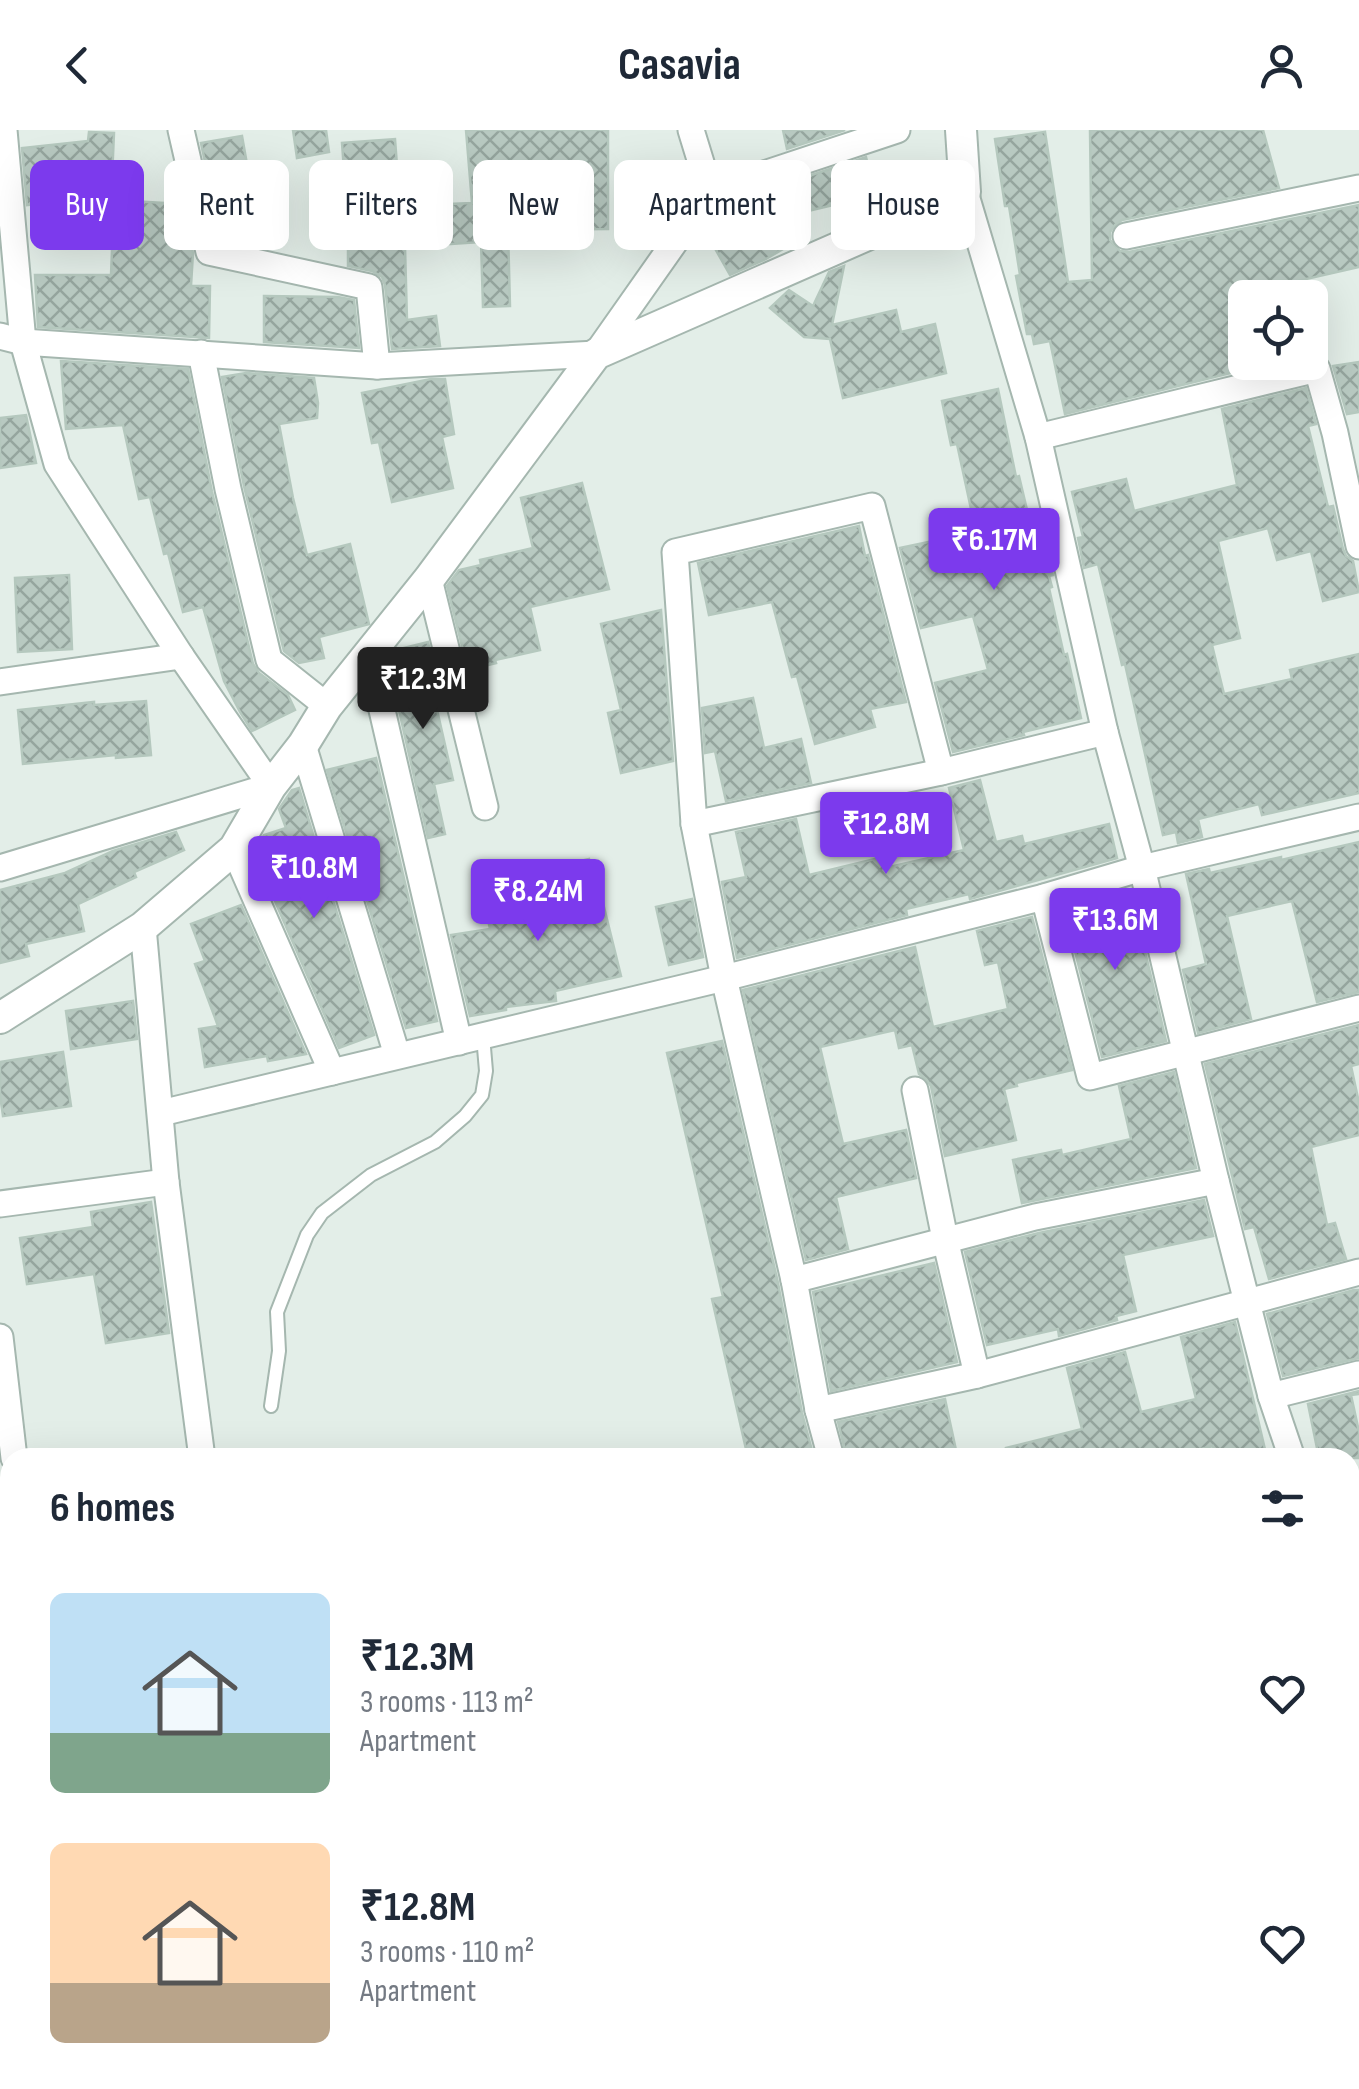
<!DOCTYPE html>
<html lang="en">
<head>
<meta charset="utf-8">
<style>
	:root { --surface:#fff; --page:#f6f6f7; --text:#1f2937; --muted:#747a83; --accent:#7c3aed }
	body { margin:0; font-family:"Sofia Sans Condensed",sans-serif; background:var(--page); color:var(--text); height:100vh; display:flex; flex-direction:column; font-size:38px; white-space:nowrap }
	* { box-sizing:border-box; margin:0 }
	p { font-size:32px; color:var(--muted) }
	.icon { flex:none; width:55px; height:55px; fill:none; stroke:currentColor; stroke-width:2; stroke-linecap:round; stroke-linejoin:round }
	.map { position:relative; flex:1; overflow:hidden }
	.drawer { position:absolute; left:0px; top:1318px; width:1360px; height:642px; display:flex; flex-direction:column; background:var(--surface); border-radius:30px 30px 0 0; box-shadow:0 10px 40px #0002 }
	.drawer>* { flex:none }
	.guide { position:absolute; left:30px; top:30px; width:1300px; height:90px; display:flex; gap:20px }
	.tools { position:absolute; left:1228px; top:150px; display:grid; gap:20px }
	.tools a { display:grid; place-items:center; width:100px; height:100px; border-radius:15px; background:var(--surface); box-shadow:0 10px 40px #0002; font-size:50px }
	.price { position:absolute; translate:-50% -85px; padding:0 22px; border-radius:10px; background:var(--accent); color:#fff; font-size:32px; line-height:65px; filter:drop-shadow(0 2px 5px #0008) }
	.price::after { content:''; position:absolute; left:50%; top:60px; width:30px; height:22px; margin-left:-15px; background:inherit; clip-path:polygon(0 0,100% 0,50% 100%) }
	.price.selected { background:#222; color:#fff }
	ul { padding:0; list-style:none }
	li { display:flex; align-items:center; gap:30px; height:250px; padding:0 50px }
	li span { display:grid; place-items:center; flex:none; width:280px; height:200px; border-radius:15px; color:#555 }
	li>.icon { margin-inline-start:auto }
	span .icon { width:120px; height:120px; fill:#fffc; stroke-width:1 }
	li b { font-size:42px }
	h2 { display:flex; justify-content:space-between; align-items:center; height:120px; padding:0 50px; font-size:42px }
	.pill { padding:0 35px; border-radius:15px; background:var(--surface); box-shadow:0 10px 40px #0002; font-size:35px; line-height:90px }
	.pill.selected { background:var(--accent); color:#fff }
	header { display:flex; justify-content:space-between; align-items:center; height:130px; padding:0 50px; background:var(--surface); font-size:45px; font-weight:700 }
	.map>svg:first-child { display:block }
	.building { fill:url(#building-cross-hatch); stroke:#b5c8be; stroke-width:2.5 }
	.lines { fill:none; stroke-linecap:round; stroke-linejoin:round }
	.service-casing { stroke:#a5b7af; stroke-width:16 }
	.minor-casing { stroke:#a5b7af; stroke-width:29 }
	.tertiary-casing { stroke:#a5b7af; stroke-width:34 }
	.service { stroke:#fff; stroke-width:12 }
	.minor { stroke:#fff; stroke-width:25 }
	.tertiary { stroke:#fff; stroke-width:30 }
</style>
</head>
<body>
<header><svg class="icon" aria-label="back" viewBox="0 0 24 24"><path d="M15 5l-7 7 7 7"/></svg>Casavia<svg class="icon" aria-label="person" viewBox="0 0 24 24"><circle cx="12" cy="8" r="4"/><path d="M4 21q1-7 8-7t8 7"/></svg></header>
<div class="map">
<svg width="1359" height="1959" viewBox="0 0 1359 1959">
	<defs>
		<pattern id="building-cross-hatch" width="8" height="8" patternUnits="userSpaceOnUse" patternTransform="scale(2.5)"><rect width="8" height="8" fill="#b8c9c1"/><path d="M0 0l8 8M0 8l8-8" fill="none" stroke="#95a59e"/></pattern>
	</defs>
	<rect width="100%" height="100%" fill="#e3eee8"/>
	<g class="building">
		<polygon points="293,0 326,0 329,22 297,28"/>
		<polygon points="466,0 608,0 608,99 508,100 510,176 483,177 481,112 405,117 407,190 436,186 440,216 392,219 385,155 382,147 372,141 348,136 348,96 342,13 395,9 400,76 472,73"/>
		<polygon points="783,0 845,0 787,19"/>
		<polygon points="1090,0 1263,0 1279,58 1122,90 1115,95 1110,102 1110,110 1120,121 1129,122 1359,75 1359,137 1245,163 1245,232 1275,232 1065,284 1050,211 1034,214 1032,204 1027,204 1016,146 1020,145 1009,76 1005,76 995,9 1045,2 1068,152 1092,150"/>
		<polygon points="89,2 114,3 111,71 72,70 27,75 22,18 88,11"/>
		<polygon points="242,6 248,40 208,46 201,13"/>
		<polygon points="866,27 875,65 787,86 800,109 766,129 730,145 704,99 716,81 733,71"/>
		<polygon points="114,70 181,74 193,123 191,156 210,156 209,208 38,197 35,145 111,145"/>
		<polygon points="844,136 832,195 896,180 901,202 935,194 946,243 843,268 830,209 804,207 770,178 789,160 813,176 829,142"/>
		<polygon points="264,166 338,167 354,170 359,218 264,212"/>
		<polygon points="61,231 188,239 212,362 253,534 259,543 288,565 295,580 252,601 240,582 224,551 203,477 183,482 168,423 164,424 150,367 139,369 123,295 66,299"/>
		<polygon points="1359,232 1359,282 1347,284 1333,236"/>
		<polygon points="246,243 314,248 318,273 317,288 279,294 293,368 307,425 350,414 369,494 319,507 324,528 299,533 284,521 244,356 222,247"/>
		<polygon points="431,249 445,249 454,304 442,307 453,358 392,372 379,312 372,313 362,263"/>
		<polygon points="1306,258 1316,294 1308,296 1328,377 1333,376 1343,419 1346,426 1353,431 1359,462 1323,471 1311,421 1277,430 1268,398 1218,411 1240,508 1212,515 1224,564 1292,549 1290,540 1359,524 1359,663 1262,685 1259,674 1198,689 1202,707 1178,713 1176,702 1163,705 1125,534 1122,535 1098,434 1084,438 1078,408 1083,407 1072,362 1126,349 1134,381 1237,355 1222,279"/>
		<polygon points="998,259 1016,347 1019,346 1036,418 1046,416 1053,445 1049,446 1052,457 1049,458 1064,525 1067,524 1081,588 1023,602 1024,605 953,622 935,553 988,540 973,486 921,498 900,418 976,402 957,314 951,315 942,271"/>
		<polygon points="26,285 36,333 0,338 0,288"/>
		<polygon points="582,353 609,459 530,477 540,520 495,530 496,533 468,540 447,456 459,440 481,435 480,430 533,418 521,368"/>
		<polygon points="859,396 865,426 868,425 906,572 870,579 875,597 815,614 797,546 792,547 772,472 709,485 698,433"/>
		<polygon points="69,445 72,519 18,522 15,448"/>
		<polygon points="661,480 673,631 621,643 608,583 621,580 601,494"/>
		<polygon points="428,512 436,547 430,549 453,650 434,654 445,704 428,708 396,567 406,565 396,520"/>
		<polygon points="753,568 764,618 801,609 811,653 726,671 715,621 705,623 702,578"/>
		<polygon points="146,571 151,625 116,628 116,625 23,634 18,580 94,572 94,575"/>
		<polygon points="376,628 437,891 406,898 327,640"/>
		<polygon points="980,650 996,712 1022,706 1024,714 1109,694 1117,728 970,769 969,764 906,779 907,785 737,828 722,752 746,747 736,702 796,689 809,745 883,727 885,738 964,720 949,658"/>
		<polygon points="299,658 374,905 339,918 268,755 256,718 264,705 286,698 279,679 292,660"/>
		<polygon points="176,702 184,720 134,742 136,747 78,774 84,801 26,814 29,826 0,833 0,760 65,743 113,721"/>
		<polygon points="1359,712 1359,862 1317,872 1292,771 1227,786 1251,889 1198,903 1183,840 1206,834 1186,744 1209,739 1210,743 1281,727 1281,730"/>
		<polygon points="589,729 598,770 602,769 621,846 555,861 556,871 506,877 506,880 470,886 451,805 490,799 484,772 546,760 541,740"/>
		<polygon points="1125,760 1128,771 1133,770 1166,911 1102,927 1064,778"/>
		<polygon points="692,769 703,827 669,835 656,777"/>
		<polygon points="241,775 306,924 268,931 267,926 205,937 199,899 218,896 195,834 205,831 191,794"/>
		<polygon points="1032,787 1072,940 1016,953 1017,956 1004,959 1016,1010 945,1026 931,956 926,949 919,944 912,915 899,918 895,900 820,917 843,1014 906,1000 916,1048 836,1067 848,1119 806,1130 743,860 915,817 933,897 1008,879 998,832 985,835 977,801"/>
		<polygon points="133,871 137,909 71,919 66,881"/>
		<polygon points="1359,895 1359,934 1351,936 1359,973 1359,1005 1311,1017 1327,1095 1335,1093 1346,1129 1269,1149 1254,1097 1245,1099 1205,934"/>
		<polygon points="722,911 778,1153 802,1283 814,1328 748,1328 712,1169 723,1167 667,923"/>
		<polygon points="63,922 71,976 3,986 0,965 0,932"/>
		<polygon points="1174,942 1196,1038 1022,1073 1013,1030 1061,1020 1062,1025 1131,1009 1119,956"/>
		<polygon points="1204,1070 1213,1106 1123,1125 1136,1181 1116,1186 1117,1190 1059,1206 1058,1199 987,1215 965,1122 1039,1103"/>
		<polygon points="151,1072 169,1203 106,1213 94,1144 27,1154 20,1108 93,1097 91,1082"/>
		<polygon points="934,1133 957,1232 831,1261 813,1162"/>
		<polygon points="1354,1160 1359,1160 1359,1228 1283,1246 1267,1184"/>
		<polygon points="1235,1192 1267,1328 1216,1328 1213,1316 1165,1328 1008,1328 1006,1318 1082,1299 1067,1238 1125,1222 1141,1282 1196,1269 1181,1207"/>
		<polygon points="1359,1261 1359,1264 1351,1265 1359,1302 1359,1328 1319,1328 1308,1274"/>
		<polygon points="945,1269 956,1320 923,1328 847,1328 838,1292"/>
	</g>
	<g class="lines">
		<g class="service-casing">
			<polyline id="service" points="271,1276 279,1221 277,1182 307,1105 322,1083 371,1045 435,1012 465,986 482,965 486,941 483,906"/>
		</g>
		<g class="minor-casing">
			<g id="minor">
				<polyline points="181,0 209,122 369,157 377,236"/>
				<polyline points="691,0 710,62 897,0"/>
				<polyline points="965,62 1038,307 1105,602 1142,738 1216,1051 1271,1266 1292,1328"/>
				<polyline points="1126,106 1359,58"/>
				<polyline points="0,206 23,212 4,0"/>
				<polyline points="201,223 228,359 269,530 327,576"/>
				<polyline points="1038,307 1317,239 1335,303 1359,416"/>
				<polyline points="429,449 485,677"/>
				<polyline points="369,524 459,912"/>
				<polyline points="0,552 181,526"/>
				<polyline points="303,615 397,925"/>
				<polyline points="694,694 941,642 1105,602"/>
				<polyline points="234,719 332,942"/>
				<polyline points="0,738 271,656 181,526 57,334 23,212 377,236 596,224 710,62"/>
				<polyline points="1044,767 1090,947 1359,878"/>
				<polyline points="143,797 166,1052 202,1328"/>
				<polyline points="915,960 945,1109 977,1245"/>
				<polyline points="161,983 724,848 1044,767 1142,738 1359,687"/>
				<polyline points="0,1074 166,1052"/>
				<polyline points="794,1150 1035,1087 1216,1051"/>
				<polyline points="0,1207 14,1328"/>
				<polyline points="1271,1266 1359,1244"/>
				<polyline points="818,1280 977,1245 1359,1142"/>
				<polyline points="831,1328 818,1280 794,1150 724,848 694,694 675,422 872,376 941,642"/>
				<polyline points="1350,1543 1359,1581"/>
				<polyline points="0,1936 10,1941"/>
				<polyline points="28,1950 45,1959"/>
				<polyline points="265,1950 265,1959"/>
				<polyline points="783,1950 785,1959"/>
				<polyline points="915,1950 920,1959"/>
				<polyline points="1091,1950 1093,1959"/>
				<polyline points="198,1959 222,1950"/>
			</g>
		</g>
		<g class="tertiary-casing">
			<g id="tertiary">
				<polyline points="0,888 143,797 234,719 271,656 303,615 327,576 429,449 596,224 965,62 961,0"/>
				<polyline points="1350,1701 1359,1702"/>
				<polyline points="0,1770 10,1769"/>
			</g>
		</g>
		<use href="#service" class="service"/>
		<use href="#minor" class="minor"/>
		<use href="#tertiary" class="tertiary"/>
	</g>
</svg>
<div class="tools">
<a><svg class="icon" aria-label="locate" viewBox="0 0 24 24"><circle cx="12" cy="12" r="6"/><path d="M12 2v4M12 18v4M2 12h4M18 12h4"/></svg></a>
</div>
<b class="price" style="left:994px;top:463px">₹6.17M</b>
<b class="price selected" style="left:423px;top:602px">₹12.3M</b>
<b class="price" style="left:886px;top:747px">₹12.8M</b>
<b class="price" style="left:314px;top:791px">₹10.8M</b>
<b class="price" style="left:538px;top:814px">₹8.24M</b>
<b class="price" style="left:1115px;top:843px">₹13.6M</b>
<div class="guide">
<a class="pill selected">Buy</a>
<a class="pill">Rent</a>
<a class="pill">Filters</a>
<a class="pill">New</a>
<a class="pill">Apartment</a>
<a class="pill">House</a>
</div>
<section class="drawer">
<h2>6 homes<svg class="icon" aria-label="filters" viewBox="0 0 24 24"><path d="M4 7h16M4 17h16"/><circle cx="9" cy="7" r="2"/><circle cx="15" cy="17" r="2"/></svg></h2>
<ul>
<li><span style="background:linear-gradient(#bfe0f5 70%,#7fa58c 0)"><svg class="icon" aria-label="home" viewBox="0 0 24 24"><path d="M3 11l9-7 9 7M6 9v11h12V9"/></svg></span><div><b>₹12.3M</b><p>3 rooms · 113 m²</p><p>Apartment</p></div><svg class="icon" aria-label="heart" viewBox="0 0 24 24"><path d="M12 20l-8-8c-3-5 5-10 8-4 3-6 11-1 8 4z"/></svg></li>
<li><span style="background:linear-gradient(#ffd9b3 70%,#b9a48a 0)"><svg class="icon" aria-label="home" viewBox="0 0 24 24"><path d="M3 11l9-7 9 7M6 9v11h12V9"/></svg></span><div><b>₹12.8M</b><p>3 rooms · 110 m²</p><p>Apartment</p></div><svg class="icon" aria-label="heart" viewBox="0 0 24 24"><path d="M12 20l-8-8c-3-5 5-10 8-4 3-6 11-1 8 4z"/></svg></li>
</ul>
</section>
</div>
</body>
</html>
